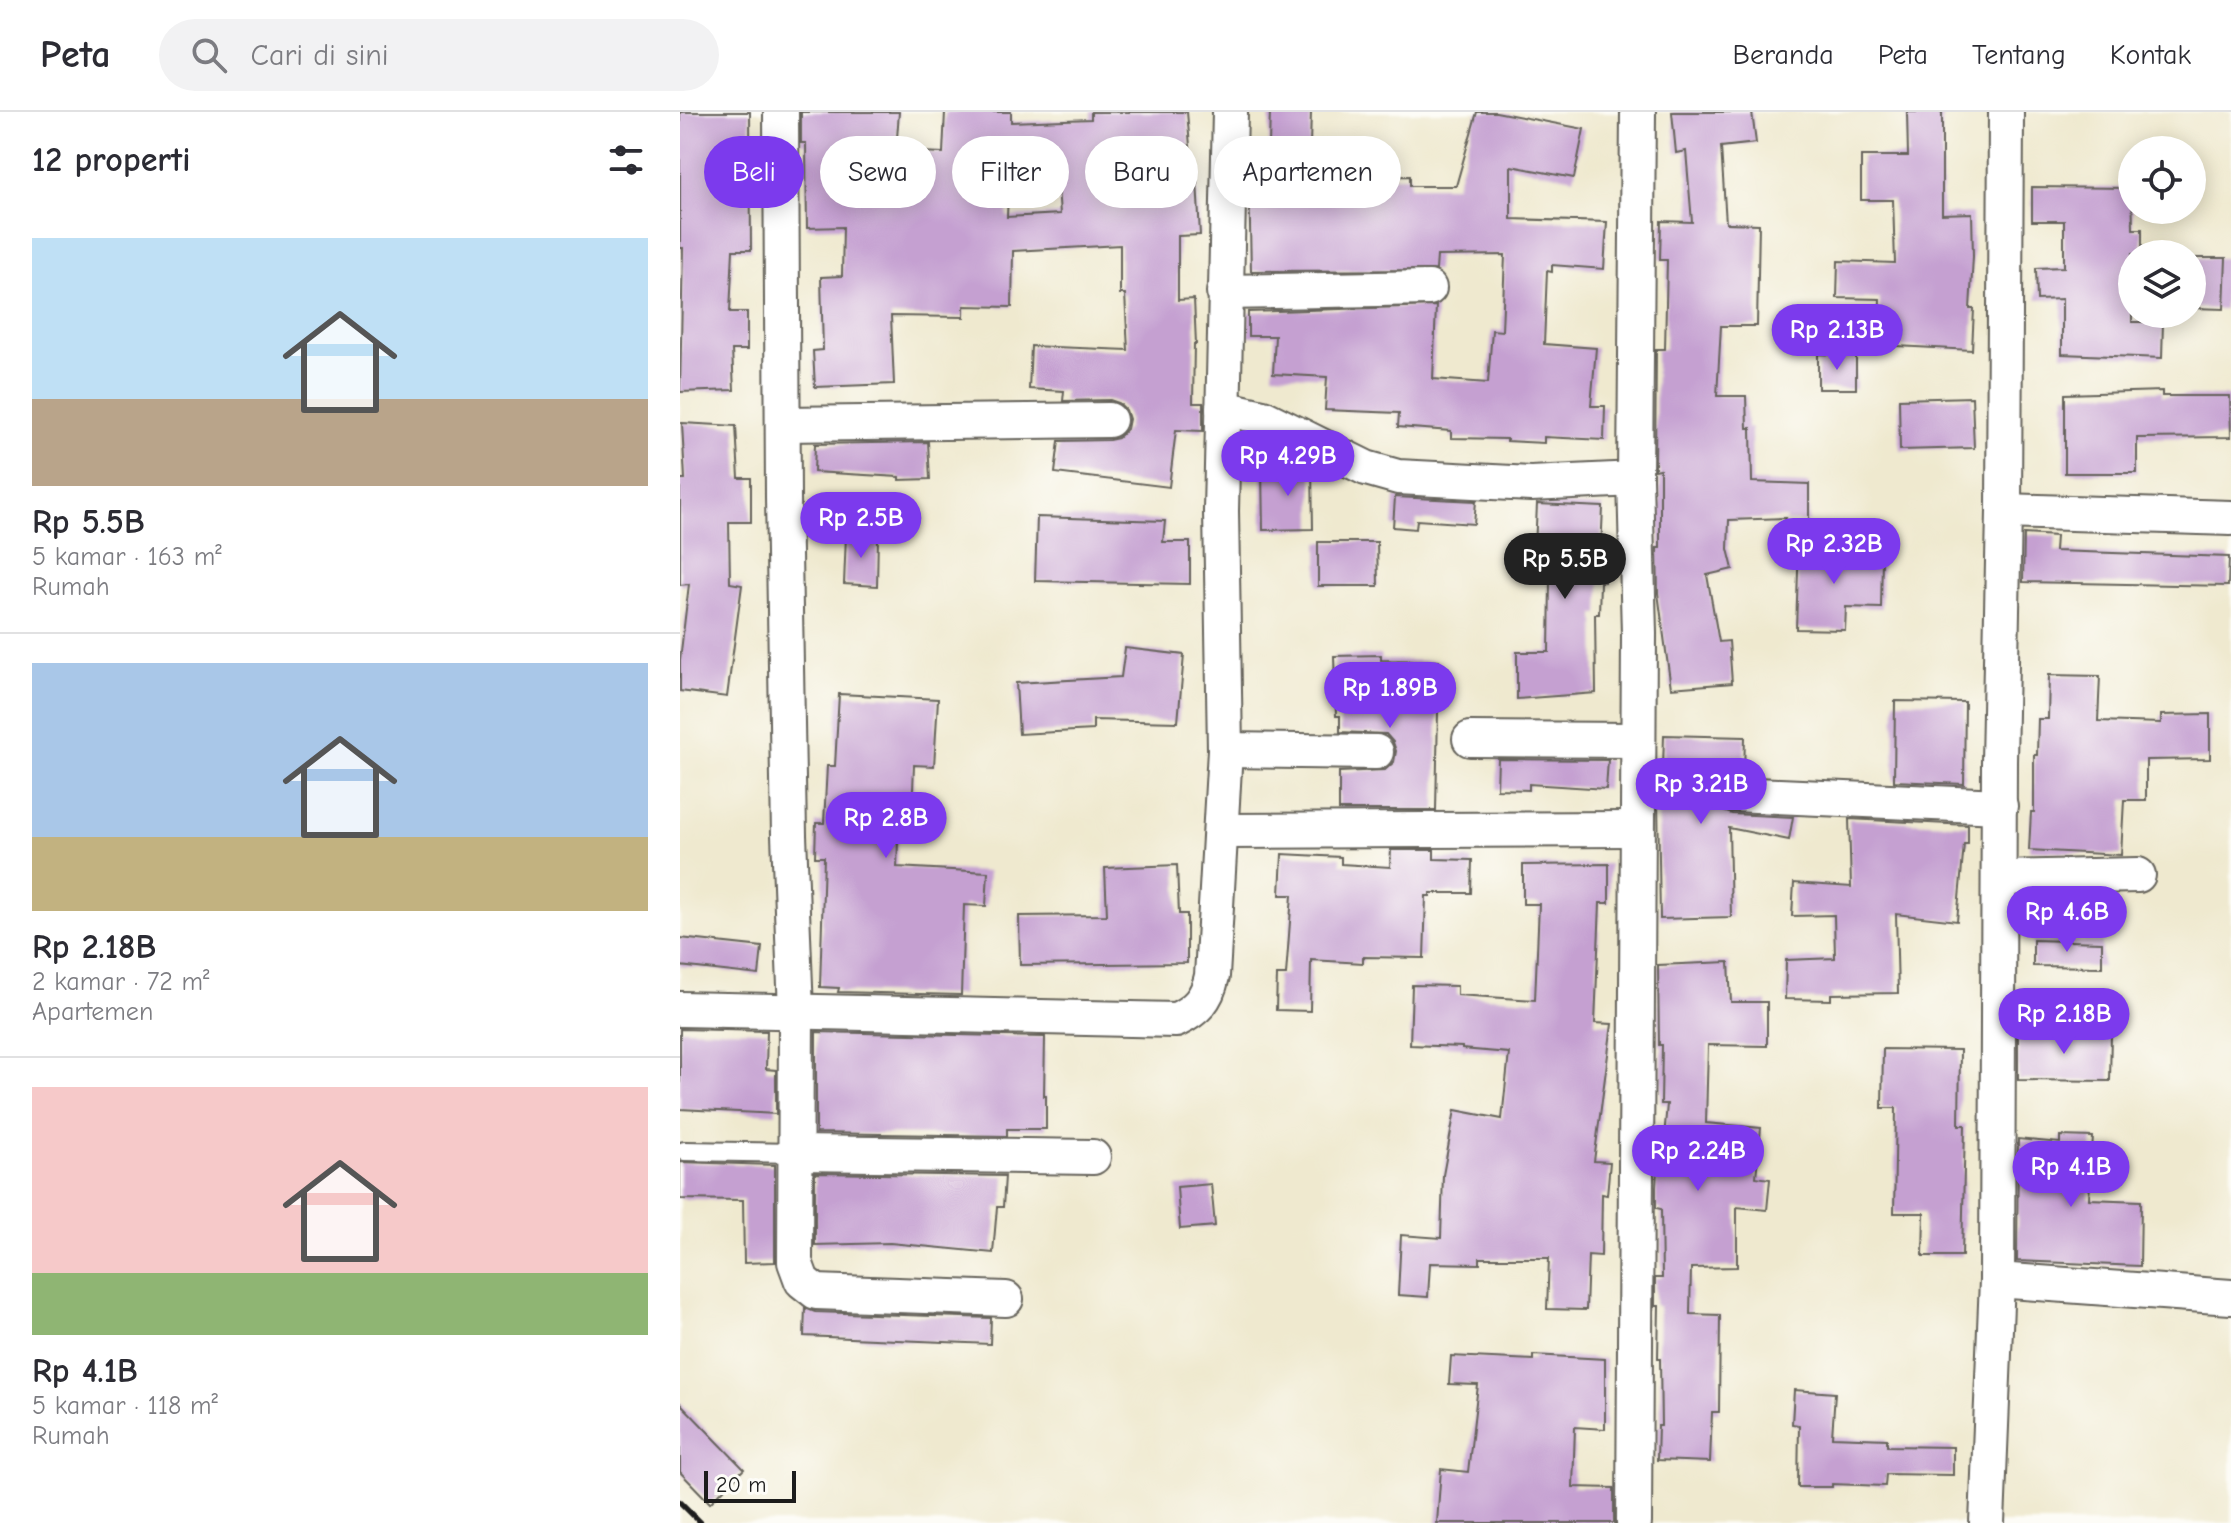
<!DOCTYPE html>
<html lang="id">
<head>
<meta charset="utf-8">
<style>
	:root { --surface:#fff; --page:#f2f2f3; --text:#2b2b33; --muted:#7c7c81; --line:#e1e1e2; --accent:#7c3aed }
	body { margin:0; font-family:"Comic Neue",sans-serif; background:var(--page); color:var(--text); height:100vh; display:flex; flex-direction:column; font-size:30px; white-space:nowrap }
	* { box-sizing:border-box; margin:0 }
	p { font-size:26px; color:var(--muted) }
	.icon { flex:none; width:44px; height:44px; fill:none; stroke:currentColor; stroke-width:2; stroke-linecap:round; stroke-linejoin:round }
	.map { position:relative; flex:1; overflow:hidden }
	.panel { display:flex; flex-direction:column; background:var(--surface); width:680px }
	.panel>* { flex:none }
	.guide { position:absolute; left:24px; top:24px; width:760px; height:72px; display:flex; gap:16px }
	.buttons { position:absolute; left:1438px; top:24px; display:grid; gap:16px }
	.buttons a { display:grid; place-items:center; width:88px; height:88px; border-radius:50%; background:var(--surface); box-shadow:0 4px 20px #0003; font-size:40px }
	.scale { position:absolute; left:24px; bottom:20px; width:92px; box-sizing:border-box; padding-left:8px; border:4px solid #1c1c1c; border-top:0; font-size:22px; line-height:28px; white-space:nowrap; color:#1c1c1c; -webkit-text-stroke:6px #fdfcf7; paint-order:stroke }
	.price { position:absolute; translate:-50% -68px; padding:0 18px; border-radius:28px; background:var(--accent); color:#fff; font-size:26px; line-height:52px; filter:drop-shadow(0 2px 4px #0008) }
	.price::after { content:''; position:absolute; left:50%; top:48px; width:24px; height:18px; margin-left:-12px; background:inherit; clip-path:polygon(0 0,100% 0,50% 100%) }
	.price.active { background:#222; color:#fff }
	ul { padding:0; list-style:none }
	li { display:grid; align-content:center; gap:16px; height:424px; padding:0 32px }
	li+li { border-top:2px solid var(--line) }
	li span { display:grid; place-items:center; height:248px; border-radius:0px; color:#555 }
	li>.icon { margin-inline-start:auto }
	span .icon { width:144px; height:144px; fill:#fffc; stroke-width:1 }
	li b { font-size:34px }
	h2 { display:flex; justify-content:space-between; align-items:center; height:96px; padding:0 32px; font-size:34px }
	.tag { padding:0 28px; border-radius:36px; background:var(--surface); box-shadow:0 4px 20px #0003; font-size:28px; line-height:72px }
	.tag.active { background:var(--accent); color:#fff }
	header { display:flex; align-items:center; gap:48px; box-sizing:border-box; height:112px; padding:0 40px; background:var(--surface); border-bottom:2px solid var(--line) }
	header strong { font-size:38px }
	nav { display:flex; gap:44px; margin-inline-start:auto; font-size:28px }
	.search { width:560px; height:72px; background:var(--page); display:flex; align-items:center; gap:20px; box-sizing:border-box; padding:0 28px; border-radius:44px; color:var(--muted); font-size:30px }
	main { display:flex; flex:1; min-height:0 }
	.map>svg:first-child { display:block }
	.building { fill:#c5a0d1; fill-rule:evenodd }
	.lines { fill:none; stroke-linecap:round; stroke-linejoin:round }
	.service-casing { stroke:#66645b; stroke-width:22 }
	.minor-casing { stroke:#66645b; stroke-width:38 }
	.service { stroke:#fff; stroke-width:18 }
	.minor { stroke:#fff; stroke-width:34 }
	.rail { stroke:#1c1c1c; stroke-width:6 }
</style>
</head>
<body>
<header>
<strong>Peta</strong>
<div class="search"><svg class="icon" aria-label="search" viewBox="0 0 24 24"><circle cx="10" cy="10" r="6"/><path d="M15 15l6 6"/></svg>Cari di sini</div>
<nav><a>Beranda</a><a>Peta</a><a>Tentang</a><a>Kontak</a></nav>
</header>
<main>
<section class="panel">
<h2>12 properti<svg class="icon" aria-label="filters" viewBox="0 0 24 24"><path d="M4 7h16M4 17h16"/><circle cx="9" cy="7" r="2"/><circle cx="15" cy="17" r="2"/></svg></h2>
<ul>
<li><span style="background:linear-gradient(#bfe0f5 65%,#b9a48a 0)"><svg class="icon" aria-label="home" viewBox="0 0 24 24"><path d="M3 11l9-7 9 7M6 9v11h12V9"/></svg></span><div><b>Rp 5.5B</b><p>5 kamar · 163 m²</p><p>Rumah</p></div></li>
<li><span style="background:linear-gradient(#a9c7e8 70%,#c2b280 0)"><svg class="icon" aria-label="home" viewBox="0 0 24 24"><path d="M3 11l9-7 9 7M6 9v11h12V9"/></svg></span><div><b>Rp 2.18B</b><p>2 kamar · 72 m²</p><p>Apartemen</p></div></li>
<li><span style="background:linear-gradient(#f6c9c9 75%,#8fb573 0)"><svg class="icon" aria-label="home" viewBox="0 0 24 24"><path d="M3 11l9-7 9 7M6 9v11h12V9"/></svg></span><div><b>Rp 4.1B</b><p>5 kamar · 118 m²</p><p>Rumah</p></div></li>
</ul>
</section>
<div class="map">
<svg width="1551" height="1411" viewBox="0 0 1551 1411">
	<rect width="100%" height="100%" fill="#fdfcf7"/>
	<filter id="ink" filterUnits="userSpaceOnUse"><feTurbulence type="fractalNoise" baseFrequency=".0125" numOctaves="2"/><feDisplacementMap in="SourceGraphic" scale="16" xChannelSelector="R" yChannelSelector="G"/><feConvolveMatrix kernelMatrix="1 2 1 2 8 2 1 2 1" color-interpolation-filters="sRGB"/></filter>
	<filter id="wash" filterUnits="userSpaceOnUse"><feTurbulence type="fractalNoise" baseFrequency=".006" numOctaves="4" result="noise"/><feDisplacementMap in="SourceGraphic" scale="32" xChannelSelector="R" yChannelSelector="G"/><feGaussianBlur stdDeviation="1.8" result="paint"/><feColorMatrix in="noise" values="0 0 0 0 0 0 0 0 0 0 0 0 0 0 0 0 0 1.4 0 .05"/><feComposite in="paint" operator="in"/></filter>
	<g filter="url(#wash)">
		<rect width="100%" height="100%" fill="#efe9cf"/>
		<g id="blocks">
			<g class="building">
				<polygon points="0,0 70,0 71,138 53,138 50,200 67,200 67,238 52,238 54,278 0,280 3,136 0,136"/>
				<path d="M121,0h98l-3,39 47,2 2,-41h66v10l80,-3v-7h96l6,68h4l3,55 -22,1v64l16,-1 2,45h-2l-1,59h10v28l-27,-1 -7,57 -114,-14 4,-32 50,-1 9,-2 9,-9 2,-10 -3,-9 -7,-7 -9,-3 -47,1 1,-10 -35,-2 2,-43 97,4 -3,-56h-5v-49l-107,6 -1,56 -48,-1v11l-73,-1 3,68 -79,3 -2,-36 10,-1 -2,-73 21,-1 1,-49 -36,1 -1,-85h-5zM375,32l5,70 -53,3 3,-71z"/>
				<polygon points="590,0 631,0 629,66 730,64 730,74 776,74 797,0 816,0 904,17 894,66 831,54 831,107 927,110 924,157 872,153 872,160 867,159 864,232 916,236 911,294 925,294 924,328 864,325 864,331 827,329 827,327 771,326 771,319 718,315 719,301 645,298 647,265 593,262 595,224 568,224 568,200 756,194 753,267 808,271 812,218 822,219 825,143 757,144 756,158 571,159 569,66 588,66"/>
				<polygon points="992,0 1072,0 1076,31 1041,35 1046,111 1079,112 1077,214 1041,214 1037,284 1066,284 1067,316 1071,316 1072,370 1129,372 1129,410 1105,410 1106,406 1049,408 1048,437 1053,457 1027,463 1039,530 1049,529 1052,571 991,576 978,481 977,436 980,436 980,357 975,358 976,237 985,237 987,148 980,148 981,109 1012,110 1006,39 996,41"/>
				<polygon points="1227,0 1262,0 1262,102 1292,101 1293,144 1290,197 1294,197 1292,238 1198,233 1200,187 1157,186 1158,149 1215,151 1213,88 1181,88 1181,44 1228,44"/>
				<polygon points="1352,75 1452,76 1453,117 1462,117 1462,142 1452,142 1452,210 1483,210 1482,246 1382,242 1382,187 1357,188 1356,156 1384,155 1384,109 1352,109"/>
				<polygon points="1514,146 1546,146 1544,197 1513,196"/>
				<polygon points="1138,242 1176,243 1176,277 1138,277"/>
				<polygon points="1482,279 1482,284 1550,284 1551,325 1457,326 1457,361 1385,361 1385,282"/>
				<polygon points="1292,285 1294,336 1220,338 1219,287"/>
				<polygon points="2,311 56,314 59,366 71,366 71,410 49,410 50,471 62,473 47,585 0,579 0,548 9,472 0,473 0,367 5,367"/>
				<polygon points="248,330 250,367 219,368 219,365 134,360 135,332"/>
				<polygon points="632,355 633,417 583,418 582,356"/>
				<polygon points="715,385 796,389 794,412 737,408 736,417 713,415"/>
				<polygon points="857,392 923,395 921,439 925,439 924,470 920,470 919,502 915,502 916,581 837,587 837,540 869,540 870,468 840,467 842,436 855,436"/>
				<polygon points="357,405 485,409 483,430 510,430 510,472 355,469"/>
				<polygon points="1344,422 1376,424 1375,439 1549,445 1548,474 1343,470"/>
				<polygon points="166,423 198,424 197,474 164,472"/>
				<polygon points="638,430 697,430 698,474 638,474"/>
				<polygon points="1119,431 1168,432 1167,446 1202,447 1201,496 1166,495 1165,518 1116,517"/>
				<polygon points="445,536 504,543 498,610 413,608 413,618 339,622 336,571 441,565"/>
				<polygon points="701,543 701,548 759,549 756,698 659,698 659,660 705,658 714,650 716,639 713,630 706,622 660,620 660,604 656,604 654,544"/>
				<polygon points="1369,563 1420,564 1418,609 1481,611 1481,603 1530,602 1530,647 1466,648 1466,688 1444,688 1441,743 1349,738 1351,700 1354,700 1354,643 1357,643 1358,607 1368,607"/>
				<polygon points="159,582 258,587 254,654 234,653 232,703 219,702 217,755 308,760 306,794 284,793 281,883 158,880 159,876 140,875 144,745 135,745 136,711 144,711 147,654 155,654"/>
				<polygon points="1215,589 1285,590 1284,672 1214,669"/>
				<polygon points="984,623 1065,625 1064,662 1045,664 1037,671 1033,682 1036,692 1043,699 1052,702 1113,705 1109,728 1049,716 1051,805 980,807 978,687 982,687"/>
				<polygon points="818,647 928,648 926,677 849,672 849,678 817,677"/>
				<polygon points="1169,707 1288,713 1288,732 1284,732 1277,809 1216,802 1218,881 1151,882 1151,888 1105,887 1106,848 1155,846 1154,803 1112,804 1114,771 1171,775"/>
				<polygon points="711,738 754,738 754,747 792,748 791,781 750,781 750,784 746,784 744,846 683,845 683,851 631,848 630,899 596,898 597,863 606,863 612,783 600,783 602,742 661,745 661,752 710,755"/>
				<polygon points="929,752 929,791 920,791 915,911 932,912 914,1049 930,1050 927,1083 922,1082 921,1144 908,1143 906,1198 867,1197 869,1146 800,1146 800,1152 750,1151 748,1185 718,1183 721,1123 761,1126 763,1063 775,998 822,1007 829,941 782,937 782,935 730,933 732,873 777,874 777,883 855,888 859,792 843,792 843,753"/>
				<polygon points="497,753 499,802 507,802 507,851 340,853 339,804 427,803 425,756"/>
				<polygon points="0,826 82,835 79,863 0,854"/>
				<polygon points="1353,828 1422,830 1422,855 1353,854"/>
				<polygon points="1049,850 1051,890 1087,890 1087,934 1028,933 1026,1011 1081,1016 1076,1065 1090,1067 1087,1098 1057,1095 1057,1155 1011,1156 1010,1202 1040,1203 1039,1300 1032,1300 1030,1350 977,1348 978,1314 981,1314 980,1246 978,1246 979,1194 975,1194 975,1166 982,1166 981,1097 976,1096 976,1075 977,1058 981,1058 987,992 981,992 982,933 979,933 978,853"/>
				<polygon points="0,917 87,919 86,957 96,958 96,1002 0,997"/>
				<polygon points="136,920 365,925 364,984 366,984 366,1017 327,1017 327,1024 136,1021"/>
				<polygon points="1338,920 1431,921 1430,969 1338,968"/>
				<polygon points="1203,937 1280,938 1279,1013 1285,1013 1282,1144 1243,1144 1244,1101 1214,1101 1216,996 1202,996"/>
				<polygon points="1380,1024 1413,1025 1409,1087 1461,1089 1460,1154 1337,1149 1338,1027 1380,1031"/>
				<polygon points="0,1050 95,1053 95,1150 64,1151 63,1088 0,1087"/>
				<polygon points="135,1061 325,1064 323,1095 317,1095 313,1141 210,1131 135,1133"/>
				<polygon points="531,1072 535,1114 500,1117 497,1075"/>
				<polygon points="125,1196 135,1200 311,1206 310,1232 124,1224"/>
				<polygon points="853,1243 925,1247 925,1317 895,1315 893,1375 934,1376 934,1411 757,1411 761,1357 788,1360 798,1273 769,1272 771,1244 853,1248"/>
				<polygon points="1114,1278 1155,1281 1152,1325 1207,1327 1207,1334 1273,1335 1273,1363 1206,1362 1205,1374 1152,1372 1152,1375 1118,1375 1119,1313 1112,1312"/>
				<polygon points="0,1291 64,1357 30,1391 0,1360"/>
			</g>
		</g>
	</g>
	<g filter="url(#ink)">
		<use href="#blocks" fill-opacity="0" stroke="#66645b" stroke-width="2"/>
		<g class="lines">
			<g class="service-casing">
				<polyline id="service" points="4,1039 117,1041"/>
			</g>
			<g class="minor-casing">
				<g id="minor">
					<polyline points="101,0 103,385 109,723 116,899 115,1150 122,1169 136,1180 326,1187"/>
					<polyline points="544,180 749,176"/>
					<polyline points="543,296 583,305 686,356 718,365 851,372 955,367"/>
					<polyline points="103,312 429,308"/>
					<polyline points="1324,399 1551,406"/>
					<polyline points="790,627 958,628"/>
					<polyline points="545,638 696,640"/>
					<polyline points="1053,682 1320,694"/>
					<polyline points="541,719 957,717"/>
					<polyline points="1321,766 1458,763"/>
					<path d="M0,897l496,11c21,-10 31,-21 36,-44l13,-226 -4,-239 9,-399"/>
					<polyline points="117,1041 413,1045"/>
					<polyline points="1317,1168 1551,1185"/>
					<polyline points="954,1411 959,522 955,367 958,0"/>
					<polyline points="1307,1411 1317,1168 1319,650 1324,399 1326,0"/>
				</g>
			</g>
			<use href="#service" class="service"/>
			<use href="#minor" class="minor"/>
			<polyline class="rail" points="0,1390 21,1411"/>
		</g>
	</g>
</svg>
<div class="buttons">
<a><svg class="icon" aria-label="locate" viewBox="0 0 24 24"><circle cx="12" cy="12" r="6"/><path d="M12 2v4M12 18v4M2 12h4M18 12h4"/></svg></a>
<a><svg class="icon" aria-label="layers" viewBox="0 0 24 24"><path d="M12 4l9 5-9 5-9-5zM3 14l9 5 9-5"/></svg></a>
</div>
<div class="scale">20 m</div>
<b class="price" style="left:1157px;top:260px">Rp 2.13B</b>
<b class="price" style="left:608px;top:386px">Rp 4.29B</b>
<b class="price" style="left:181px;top:448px">Rp 2.5B</b>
<b class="price" style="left:1154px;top:474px">Rp 2.32B</b>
<b class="price active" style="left:885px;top:489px">Rp 5.5B</b>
<b class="price" style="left:710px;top:618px">Rp 1.89B</b>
<b class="price" style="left:1021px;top:714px">Rp 3.21B</b>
<b class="price" style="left:206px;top:748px">Rp 2.8B</b>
<b class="price" style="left:1387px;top:842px">Rp 4.6B</b>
<b class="price" style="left:1384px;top:944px">Rp 2.18B</b>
<b class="price" style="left:1018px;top:1081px">Rp 2.24B</b>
<b class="price" style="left:1391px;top:1097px">Rp 4.1B</b>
<div class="guide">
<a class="tag active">Beli</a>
<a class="tag">Sewa</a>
<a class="tag">Filter</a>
<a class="tag">Baru</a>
<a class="tag">Apartemen</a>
</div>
</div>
</main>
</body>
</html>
